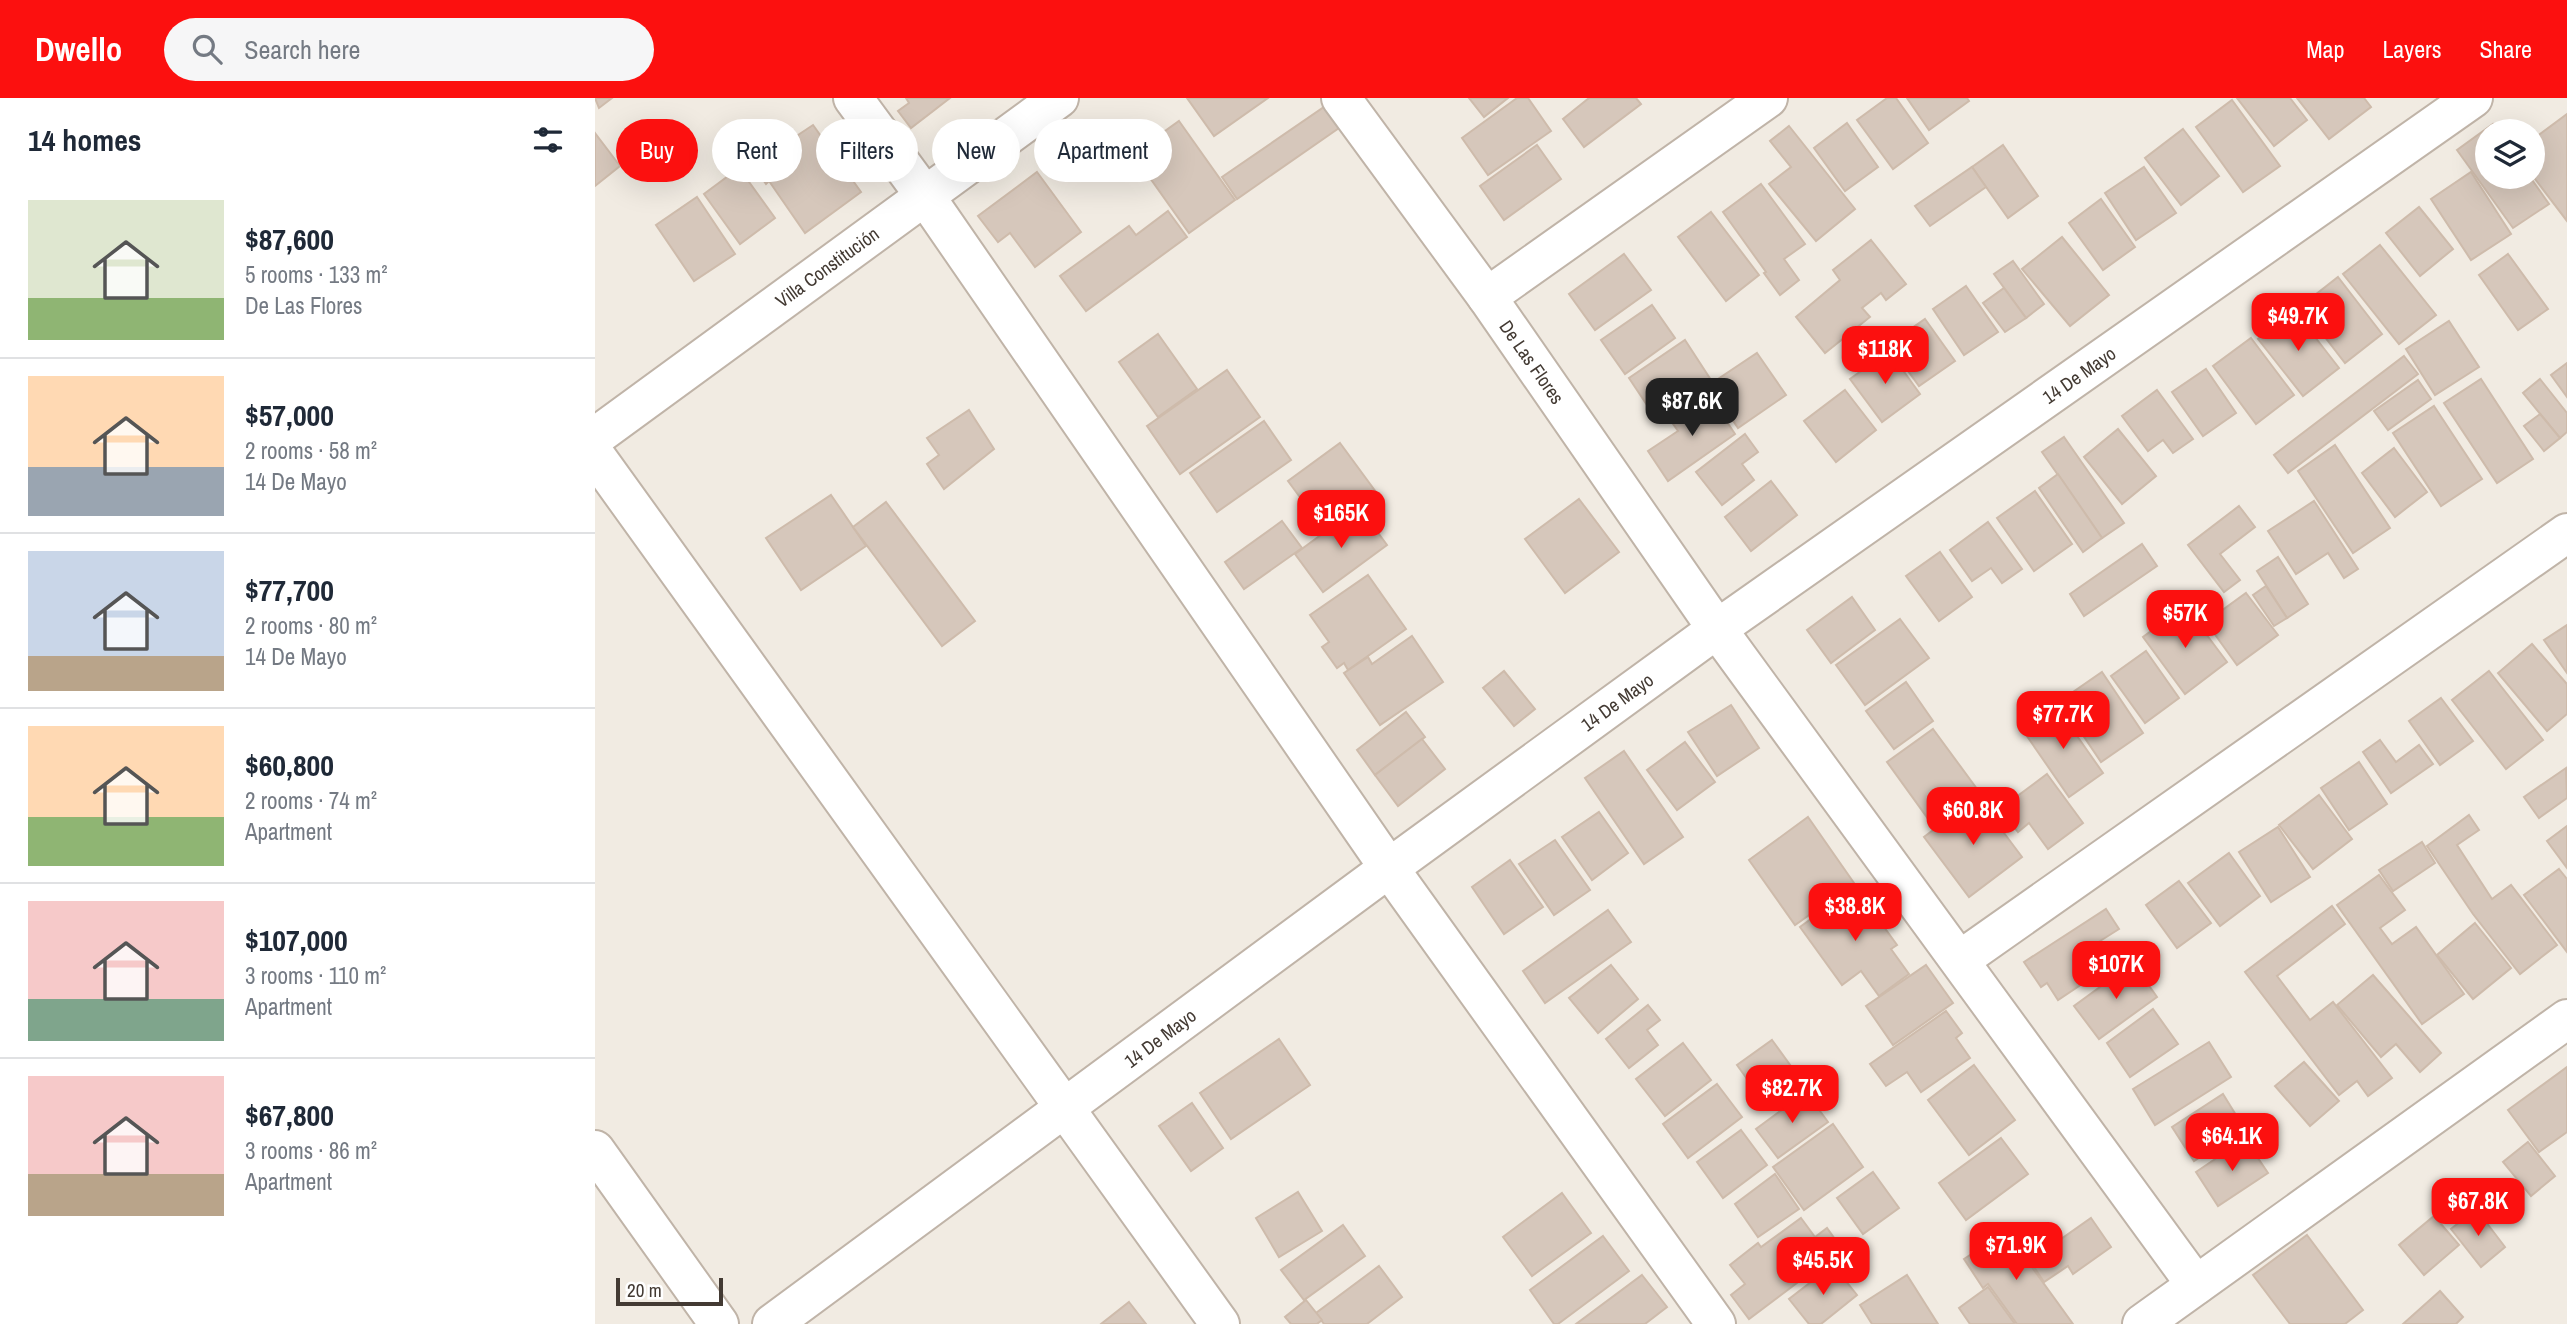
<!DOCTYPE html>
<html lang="en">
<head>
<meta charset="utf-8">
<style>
	:root { --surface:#fff; --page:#f6f6f7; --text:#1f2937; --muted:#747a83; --line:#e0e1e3; --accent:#fc100f }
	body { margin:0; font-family:"Archivo Narrow",sans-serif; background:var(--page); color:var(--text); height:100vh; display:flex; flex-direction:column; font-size:26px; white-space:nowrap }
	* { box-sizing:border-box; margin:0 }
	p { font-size:23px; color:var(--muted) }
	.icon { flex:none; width:38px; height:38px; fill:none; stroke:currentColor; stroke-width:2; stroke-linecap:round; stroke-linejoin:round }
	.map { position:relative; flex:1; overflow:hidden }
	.drawer { display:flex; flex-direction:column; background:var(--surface); width:595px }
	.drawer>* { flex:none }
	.guide { position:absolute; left:21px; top:21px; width:665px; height:63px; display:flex; gap:14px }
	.fabs { position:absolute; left:1880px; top:21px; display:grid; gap:14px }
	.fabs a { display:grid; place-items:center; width:70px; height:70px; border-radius:50%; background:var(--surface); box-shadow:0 7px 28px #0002; font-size:35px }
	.scale { position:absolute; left:21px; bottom:18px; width:107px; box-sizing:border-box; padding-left:7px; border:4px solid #433a33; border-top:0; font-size:19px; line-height:24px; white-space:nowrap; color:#433a33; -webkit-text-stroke:5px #fff; paint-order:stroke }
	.price { position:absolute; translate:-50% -60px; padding:0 16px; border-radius:14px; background:var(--accent); color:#fff; font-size:23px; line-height:46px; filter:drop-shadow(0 2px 4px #0008) }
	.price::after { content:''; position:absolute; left:50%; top:42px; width:21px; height:16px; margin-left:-10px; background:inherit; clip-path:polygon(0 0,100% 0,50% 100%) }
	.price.current { background:#222; color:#fff }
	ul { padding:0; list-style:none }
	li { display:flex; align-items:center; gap:21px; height:175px; padding:0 28px }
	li+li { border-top:2px solid var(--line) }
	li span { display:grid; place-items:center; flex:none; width:196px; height:140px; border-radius:0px; color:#555 }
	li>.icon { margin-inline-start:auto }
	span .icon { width:84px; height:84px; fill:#fffc; stroke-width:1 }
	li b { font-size:30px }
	h2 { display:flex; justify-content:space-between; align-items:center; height:84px; padding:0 28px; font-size:30px }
	.tag { padding:0 24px; border-radius:32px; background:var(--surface); box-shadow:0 7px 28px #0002; font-size:24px; line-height:63px }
	.tag.current { background:var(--accent); color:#fff }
	header { display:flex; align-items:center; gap:42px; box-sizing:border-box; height:98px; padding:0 35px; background:var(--accent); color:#fff }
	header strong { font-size:33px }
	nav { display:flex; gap:38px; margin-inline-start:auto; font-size:24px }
	.search { width:490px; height:63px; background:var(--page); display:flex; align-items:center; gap:18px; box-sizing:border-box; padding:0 24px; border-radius:38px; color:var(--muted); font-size:26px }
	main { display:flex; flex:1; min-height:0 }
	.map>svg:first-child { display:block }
	.building { fill:#d6c7bb; stroke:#cebbab; stroke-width:2 }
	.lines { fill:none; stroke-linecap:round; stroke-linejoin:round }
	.minor-casing { stroke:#c0b4a8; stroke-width:42 }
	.minor { stroke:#fff; stroke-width:38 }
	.labels { text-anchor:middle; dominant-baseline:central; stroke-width:7; stroke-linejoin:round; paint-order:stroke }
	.street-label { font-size:19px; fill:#433a33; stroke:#fff }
</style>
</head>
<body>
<header>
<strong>Dwello</strong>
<div class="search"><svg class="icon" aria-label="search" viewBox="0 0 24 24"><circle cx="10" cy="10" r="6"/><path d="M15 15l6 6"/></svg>Search here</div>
<nav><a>Map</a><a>Layers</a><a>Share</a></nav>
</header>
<main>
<section class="drawer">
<h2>14 homes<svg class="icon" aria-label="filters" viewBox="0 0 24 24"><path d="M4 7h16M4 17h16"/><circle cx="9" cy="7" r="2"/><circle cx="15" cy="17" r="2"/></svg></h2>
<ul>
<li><span style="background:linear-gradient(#dfe7d0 70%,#8fb573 0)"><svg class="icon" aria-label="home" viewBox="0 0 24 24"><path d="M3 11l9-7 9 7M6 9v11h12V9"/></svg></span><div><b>$87,600</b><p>5 rooms · 133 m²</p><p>De Las Flores</p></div></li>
<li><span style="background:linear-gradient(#ffd9b3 65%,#9aa5b1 0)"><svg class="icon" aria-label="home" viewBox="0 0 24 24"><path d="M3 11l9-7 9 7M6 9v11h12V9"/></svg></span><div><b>$57,000</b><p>2 rooms · 58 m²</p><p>14 De Mayo</p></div></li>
<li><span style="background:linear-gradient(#c9d6e8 75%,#b9a48a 0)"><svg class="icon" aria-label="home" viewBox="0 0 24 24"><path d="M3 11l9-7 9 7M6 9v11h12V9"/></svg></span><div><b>$77,700</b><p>2 rooms · 80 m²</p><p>14 De Mayo</p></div></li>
<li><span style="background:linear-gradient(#ffd9b3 65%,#8fb573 0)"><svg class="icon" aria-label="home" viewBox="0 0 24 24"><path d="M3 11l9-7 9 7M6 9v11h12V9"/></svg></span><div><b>$60,800</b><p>2 rooms · 74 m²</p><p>Apartment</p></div></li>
<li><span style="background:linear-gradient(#f6c9c9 70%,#7fa58c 0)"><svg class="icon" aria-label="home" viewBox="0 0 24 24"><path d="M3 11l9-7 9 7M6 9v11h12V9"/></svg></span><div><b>$107,000</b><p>3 rooms · 110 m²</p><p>Apartment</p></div></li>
<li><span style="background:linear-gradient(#f6c9c9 70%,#b9a48a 0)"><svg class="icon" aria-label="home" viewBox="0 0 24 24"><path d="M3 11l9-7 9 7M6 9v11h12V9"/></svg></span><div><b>$67,800</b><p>3 rooms · 86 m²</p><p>Apartment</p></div></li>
</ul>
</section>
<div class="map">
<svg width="1972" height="1226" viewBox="0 0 1972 1226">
	<rect width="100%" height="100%" fill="#f1ebe2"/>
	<g class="building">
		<polygon points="0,0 17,0 4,10"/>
		<polygon points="311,0 355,0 316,30 303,13 314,5"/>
		<polygon points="592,0 673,0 619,38"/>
		<polygon points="874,0 913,0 889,19"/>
		<polygon points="922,0 933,0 956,33 893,77 867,40"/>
		<polygon points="994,0 1041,0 1046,6 989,49 968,21"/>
		<polygon points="1292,0 1301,0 1333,45 1298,71 1262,22"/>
		<polygon points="1312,0 1372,0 1374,3 1334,32"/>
		<polygon points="1642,0 1695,0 1712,22 1679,48"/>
		<polygon points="1702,0 1769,0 1776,9 1734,41"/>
		<polygon points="1637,2 1685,68 1648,94 1601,29"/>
		<polygon points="729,9 744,30 642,101 627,79"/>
		<polygon points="1972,16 1972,123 1937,77 1937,42"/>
		<polygon points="584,23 640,102 594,135 538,56"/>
		<polygon points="1252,25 1283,69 1250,93 1219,50"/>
		<polygon points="1898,26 1903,33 1892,33 1892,79 1935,79 1954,106 1918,130 1862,52"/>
		<polygon points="218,27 266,94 210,135 174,83 171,86 156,65 183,46 185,49"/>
		<polygon points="1194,28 1260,111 1221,143 1174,86 1196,69 1175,43"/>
		<polygon points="1588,31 1624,78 1586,107 1550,60"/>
		<polygon points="0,35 25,68 0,88"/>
		<polygon points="942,47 966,81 909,122 885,88"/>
		<polygon points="1408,47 1443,98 1413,120 1377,69"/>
		<polygon points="1377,69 1391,89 1335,128 1320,108"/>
		<polygon points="1549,69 1581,115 1541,142 1510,95"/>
		<polygon points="144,70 180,120 145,146 109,96"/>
		<polygon points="442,74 486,134 440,169 415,135 403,144 383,118"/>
		<polygon points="1876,74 1916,136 1876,162 1836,101"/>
		<polygon points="1166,86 1210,146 1189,161 1204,182 1185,197 1169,175 1171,174 1128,114"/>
		<polygon points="102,99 140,156 99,183 61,127"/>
		<polygon points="1506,101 1540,149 1508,172 1474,125"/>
		<polygon points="1824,109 1858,151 1825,178 1791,135"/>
		<polygon points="573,113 592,139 491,213 465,178 534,128 541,137"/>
		<polygon points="1116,114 1164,177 1131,203 1083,139"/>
		<polygon points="1467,139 1514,197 1475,228 1427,171"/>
		<polygon points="1276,142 1311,186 1291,202 1286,195 1267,210 1275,219 1230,255 1201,219 1245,182 1238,172"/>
		<polygon points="1785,147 1841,217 1804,246 1748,176"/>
		<polygon points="1029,156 1056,192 1000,232 974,196"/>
		<polygon points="1913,156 1953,211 1923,232 1884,177"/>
		<polygon points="1418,163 1449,206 1431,220 1399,176"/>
		<polygon points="1743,179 1787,236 1750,265 1706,208"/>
		<polygon points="1371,188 1403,234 1369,257 1338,211"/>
		<polygon points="1409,190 1431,220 1410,234 1388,205"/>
		<polygon points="1057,207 1080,240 1030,276 1006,242"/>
		<polygon points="1699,212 1744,270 1708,298 1663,241"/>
		<polygon points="1330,221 1360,263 1324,288 1303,259 1320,248 1310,235"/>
		<polygon points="1854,223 1884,269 1840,297 1811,251"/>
		<polygon points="563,236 602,291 563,319 524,264"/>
		<polygon points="1656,240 1699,297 1661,326 1618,268"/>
		<polygon points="1090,242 1116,282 1060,319 1034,280"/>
		<polygon points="1294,253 1325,296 1287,324 1255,281"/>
		<polygon points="1162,255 1191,297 1143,330 1114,287"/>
		<polygon points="1809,258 1823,276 1693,375 1679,357"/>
		<polygon points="1972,265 1972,299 1956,277"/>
		<polygon points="1611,271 1641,315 1608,338 1577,294"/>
		<polygon points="632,272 665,319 585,376 552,328"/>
		<polygon points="1886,281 1938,361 1902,385 1849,305"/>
		<polygon points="1945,281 1972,315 1972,334 1965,340 1928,295"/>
		<polygon points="1823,282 1836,301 1793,332 1779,313"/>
		<polygon points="1250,292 1281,332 1241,364 1209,323"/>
		<polygon points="1562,292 1598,341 1578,355 1568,342 1553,353 1527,318"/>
		<polygon points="1114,297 1140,336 1073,383 1053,353 1083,333 1076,323"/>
		<polygon points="1839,308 1887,381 1846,408 1798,335"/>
		<polygon points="374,312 399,351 349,391 332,366 344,357 332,340"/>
		<polygon points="1945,316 1965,340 1949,353 1929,328"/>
		<polygon points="669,323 696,362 622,414 595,375"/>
		<polygon points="1523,331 1561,378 1527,406 1489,359"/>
		<polygon points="1150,336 1163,354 1147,366 1159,382 1127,407 1101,374"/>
		<polygon points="1469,339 1529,425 1507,440 1447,354"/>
		<polygon points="745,345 781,394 730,433 693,383"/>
		<polygon points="1740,347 1795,430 1758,455 1703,373"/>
		<polygon points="1799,350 1832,394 1800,419 1767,375"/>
		<polygon points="1463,376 1507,440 1488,454 1444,390"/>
		<polygon points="1176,383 1202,417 1156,453 1130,419"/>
		<polygon points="1440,393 1477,446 1439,473 1402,420"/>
		<polygon points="236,397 271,448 206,492 171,440"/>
		<polygon points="984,401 1024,454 970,495 930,441"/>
		<polygon points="1719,403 1763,471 1749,480 1733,455 1701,476 1673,433"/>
		<polygon points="291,404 380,523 347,548 258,429"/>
		<polygon points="1644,408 1660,429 1625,456 1645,482 1629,494 1593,447"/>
		<polygon points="764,409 792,447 728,494 700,456"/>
		<polygon points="687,423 707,450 649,491 630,464"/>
		<polygon points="1393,424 1427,471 1407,485 1396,470 1377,483 1355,452"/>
		<polygon points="1547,446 1562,468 1489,518 1475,496"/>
		<polygon points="1345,454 1377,499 1344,523 1311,478"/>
		<polygon points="1683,459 1713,506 1692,520 1662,473"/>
		<polygon points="773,477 811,531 753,572 749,565 742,570 727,549 734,544 715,517"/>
		<polygon points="1671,488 1692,520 1679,528 1658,497"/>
		<polygon points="1651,495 1683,537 1642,567 1611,524"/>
		<polygon points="1257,499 1280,532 1236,565 1212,532"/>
		<polygon points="1590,508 1632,564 1590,596 1548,539"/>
		<polygon points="1305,521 1334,560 1270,607 1241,567"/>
		<polygon points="1972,527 1972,575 1949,542"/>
		<polygon points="817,538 848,584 785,627 749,575 773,559 777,566"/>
		<polygon points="1937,546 1972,586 1972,616 1952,633 1903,575"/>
		<polygon points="1551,553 1584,600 1550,625 1516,578"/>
		<polygon points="909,573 940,611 919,628 888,590"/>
		<polygon points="1894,573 1948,642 1911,671 1857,602"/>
		<polygon points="1507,574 1548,635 1506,664 1465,603"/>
		<polygon points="1311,584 1338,623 1299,651 1271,613"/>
		<polygon points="1846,600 1878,643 1845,667 1814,623"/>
		<polygon points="1136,607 1164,650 1122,678 1093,634"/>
		<polygon points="1461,608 1508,675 1474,699 1427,631"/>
		<polygon points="811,614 830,639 780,677 762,652"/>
		<polygon points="1338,631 1385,695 1339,729 1292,664"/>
		<polygon points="827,641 850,671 803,708 780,677"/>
		<polygon points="1785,642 1801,664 1824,647 1838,666 1796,695 1768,654"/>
		<polygon points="1090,644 1120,684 1082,712 1052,672"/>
		<polygon points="1029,653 1088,739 1049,766 990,680"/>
		<polygon points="1764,664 1792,706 1754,732 1726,690"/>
		<polygon points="1971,670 1972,700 1944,720 1929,699"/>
		<polygon points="1452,676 1488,725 1453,751 1434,725 1423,734 1405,711"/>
		<polygon points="1724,697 1757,741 1718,771 1684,727"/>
		<polygon points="1382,699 1427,759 1374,799 1329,739"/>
		<polygon points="1004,714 1033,755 997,782 967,739"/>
		<polygon points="1874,717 1884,732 1862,747 1897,801 1916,787 1962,847 1925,876 1878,816 1832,748"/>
		<polygon points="1213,719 1259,785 1200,827 1154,762"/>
		<polygon points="1972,728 1972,770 1952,743"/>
		<polygon points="1683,729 1715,779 1676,804 1644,754"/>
		<polygon points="960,742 995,792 959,817 924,766"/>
		<polygon points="1827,744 1840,765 1798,793 1784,772"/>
		<polygon points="1634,755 1665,798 1625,828 1593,785"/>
		<polygon points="915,762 948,809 909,836 877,789"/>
		<polygon points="1964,771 1972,781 1972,854 1929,797"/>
		<polygon points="1784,777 1810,812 1785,830 1797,846 1821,829 1869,896 1827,926 1742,807"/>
		<polygon points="1584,783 1616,825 1582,850 1551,807"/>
		<polygon points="1260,789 1302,847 1296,851 1314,876 1284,898 1266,873 1247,887 1205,829"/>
		<polygon points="1737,808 1750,826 1682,878 1715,922 1738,904 1797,980 1773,998 1762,983 1744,997 1650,874"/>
		<polygon points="1511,811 1524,831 1494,850 1508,872 1463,902 1452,885 1446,889 1429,864"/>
		<polygon points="1013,812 1036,844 950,905 928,873"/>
		<polygon points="1880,825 1916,870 1878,901 1842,857"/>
		<polygon points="1538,865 1562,899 1504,941 1479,908"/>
		<polygon points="1016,867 1043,901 1003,935 974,900"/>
		<polygon points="1331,867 1358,905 1298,947 1271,908"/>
		<polygon points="1778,877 1846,955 1825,974 1801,946 1786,959 1742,907"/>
		<polygon points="1053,907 1065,922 1052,932 1063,947 1034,970 1011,941"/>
		<polygon points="1558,911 1583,946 1535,979 1512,945"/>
		<polygon points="1351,913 1367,935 1361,940 1375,960 1326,994 1312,974 1291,988 1275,966"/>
		<polygon points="684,941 715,987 636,1041 605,995"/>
		<polygon points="1177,942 1206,982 1171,1007 1142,967"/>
		<polygon points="1614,944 1636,979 1560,1027 1538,991"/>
		<polygon points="1088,945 1116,982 1070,1018 1041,981"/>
		<polygon points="1709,964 1744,1003 1715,1028 1680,988"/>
		<polygon points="1379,967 1420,1022 1374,1057 1333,1002"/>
		<polygon points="1972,969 1972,1034 1944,1054 1913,1012"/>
		<polygon points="1122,986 1147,1019 1093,1060 1068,1026"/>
		<polygon points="1211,994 1233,1024 1183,1060 1161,1031"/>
		<polygon points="1628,996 1649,1030 1599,1063 1577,1029"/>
		<polygon points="597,1005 628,1050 596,1073 564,1028"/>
		<polygon points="1238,1026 1268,1069 1209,1112 1178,1069"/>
		<polygon points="1146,1032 1172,1067 1128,1100 1102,1064"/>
		<polygon points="1406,1040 1433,1076 1371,1122 1344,1085"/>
		<polygon points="1650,1041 1673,1075 1623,1108 1601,1074"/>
		<polygon points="1933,1044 1960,1078 1936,1098 1908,1064"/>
		<polygon points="1278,1074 1304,1110 1268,1136 1242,1100"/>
		<polygon points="1180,1076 1204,1111 1163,1139 1140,1106"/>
		<polygon points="703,1094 727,1133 684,1159 661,1120"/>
		<polygon points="967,1095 996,1135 937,1178 908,1139"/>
		<polygon points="1881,1111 1910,1149 1886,1169 1856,1131"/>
		<polygon points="1839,1118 1864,1147 1829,1177 1804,1147"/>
		<polygon points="1206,1120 1220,1139 1232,1130 1247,1151 1154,1221 1136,1197 1150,1186 1135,1167 1163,1145 1166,1149"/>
		<polygon points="1496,1120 1516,1149 1478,1176 1473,1168 1449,1184 1435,1163"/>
		<polygon points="748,1127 770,1158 709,1202 686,1172"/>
		<polygon points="1415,1131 1434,1160 1431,1161 1478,1226 1422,1226 1393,1186 1388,1190 1369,1161"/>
		<polygon points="1712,1137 1768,1212 1750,1226 1695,1226 1658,1177"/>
		<polygon points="1008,1138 1034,1173 963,1226 959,1226 935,1192"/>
		<polygon points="1238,1167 1262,1197 1226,1226 1214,1226 1194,1201"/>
		<polygon points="784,1168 807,1199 772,1226 729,1226 721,1215"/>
		<polygon points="1047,1177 1072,1209 1050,1226 981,1226"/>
		<polygon points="1312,1177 1343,1226 1277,1226 1265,1207"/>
		<polygon points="1393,1189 1420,1226 1375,1226 1364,1210"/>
		<polygon points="1845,1193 1868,1219 1861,1226 1808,1226"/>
		<polygon points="711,1202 727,1222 722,1226 696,1226 690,1219"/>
		<polygon points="534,1204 551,1226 506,1226"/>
	</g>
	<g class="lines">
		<g class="minor-casing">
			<g id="minor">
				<polyline points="258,0 330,98 794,770 1121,1226"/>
				<polyline points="746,0 892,199 1122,531 1601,1187"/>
				<polyline points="892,199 1173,0"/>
				<polyline points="0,339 464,0"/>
				<polyline points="0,357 625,1226"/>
				<polyline points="1365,862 1972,435"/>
				<polyline points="0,1052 124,1226"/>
				<polyline points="177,1226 794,770 1122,531 1878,0"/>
				<polyline points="1547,1226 1972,921"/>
			</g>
		</g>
		<use href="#minor" class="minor"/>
	</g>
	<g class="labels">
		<g class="street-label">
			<text transform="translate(232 169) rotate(-36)">Villa Constitución</text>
			<text transform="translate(937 264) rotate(55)">De Las Flores</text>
			<text transform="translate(1484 277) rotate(-35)">14 De Mayo</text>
			<text transform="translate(1022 604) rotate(-36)">14 De Mayo</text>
			<text transform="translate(565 940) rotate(-37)">14 De Mayo</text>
		</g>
	</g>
</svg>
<div class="fabs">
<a><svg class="icon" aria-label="layers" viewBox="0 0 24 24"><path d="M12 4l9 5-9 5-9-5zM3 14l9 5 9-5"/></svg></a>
</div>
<div class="scale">20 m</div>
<b class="price" style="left:1703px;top:255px">$49.7K</b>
<b class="price" style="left:1290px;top:288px">$118K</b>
<b class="price current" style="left:1097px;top:340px">$87.6K</b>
<b class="price" style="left:746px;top:452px">$165K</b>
<b class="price" style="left:1590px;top:552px">$57K</b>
<b class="price" style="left:1468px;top:653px">$77.7K</b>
<b class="price" style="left:1378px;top:749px">$60.8K</b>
<b class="price" style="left:1260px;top:845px">$38.8K</b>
<b class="price" style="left:1521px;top:903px">$107K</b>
<b class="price" style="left:1197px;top:1027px">$82.7K</b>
<b class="price" style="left:1637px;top:1075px">$64.1K</b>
<b class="price" style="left:1883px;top:1140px">$67.8K</b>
<b class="price" style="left:1421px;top:1184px">$71.9K</b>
<b class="price" style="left:1228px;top:1199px">$45.5K</b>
<div class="guide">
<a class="tag current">Buy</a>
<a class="tag">Rent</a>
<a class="tag">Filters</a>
<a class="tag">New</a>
<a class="tag">Apartment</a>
</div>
</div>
</main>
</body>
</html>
